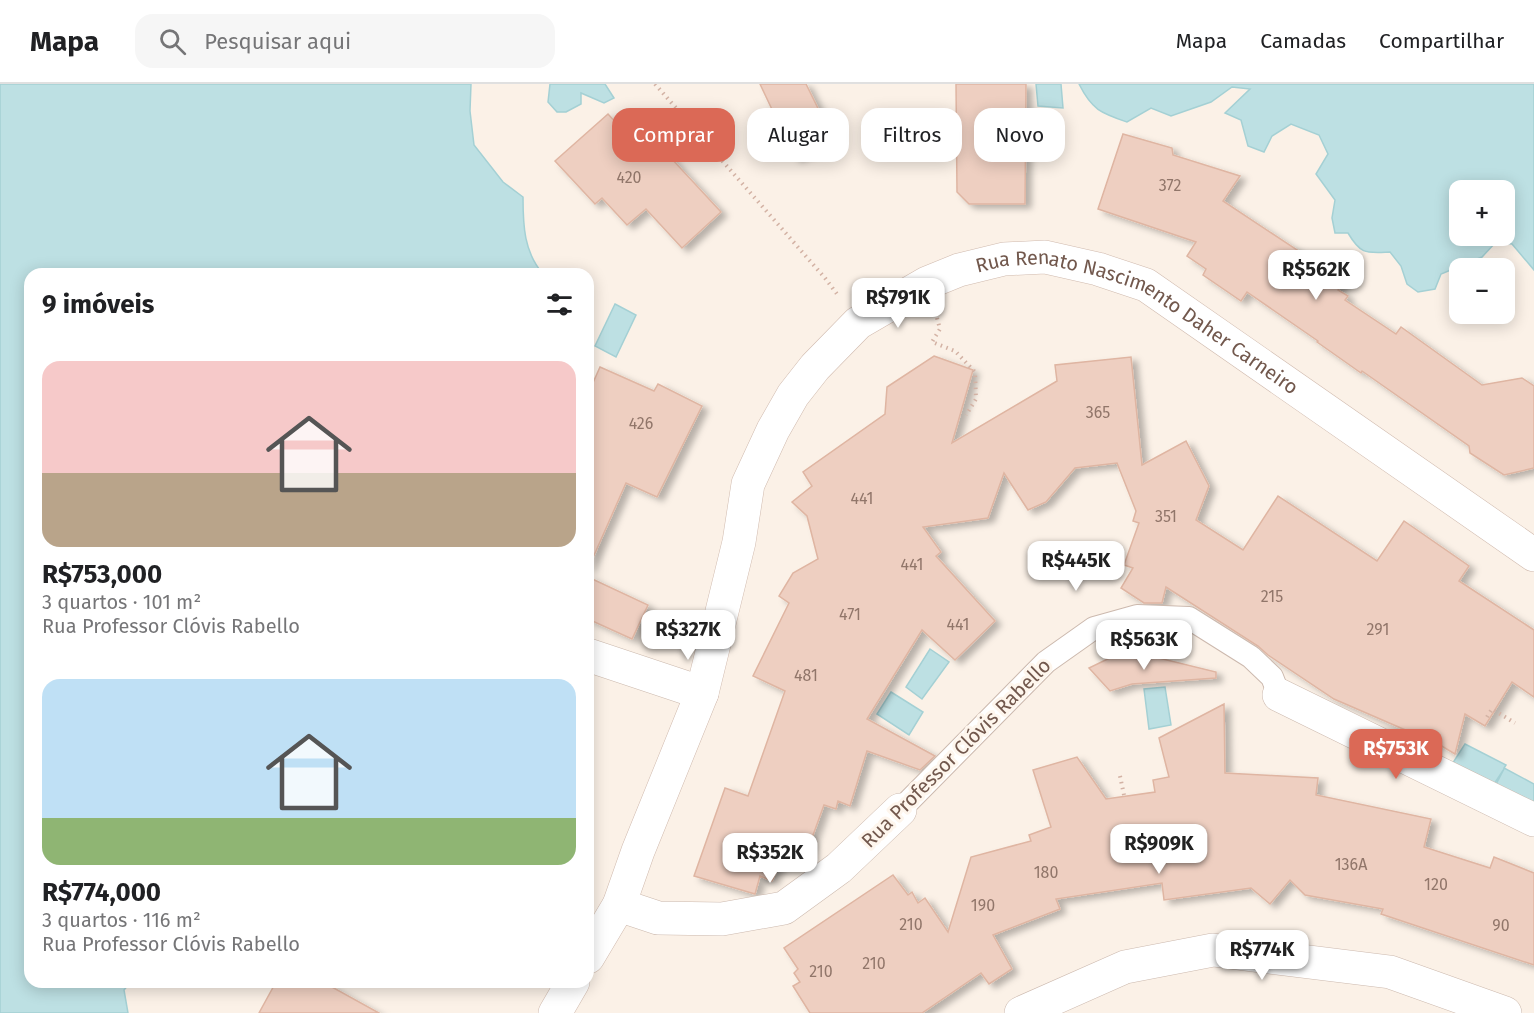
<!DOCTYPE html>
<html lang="pt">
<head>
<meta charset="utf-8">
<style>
	:root { --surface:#fff; --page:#f6f6f6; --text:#202124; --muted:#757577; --line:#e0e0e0; --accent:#db6956 }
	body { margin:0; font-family:"Fira Sans",sans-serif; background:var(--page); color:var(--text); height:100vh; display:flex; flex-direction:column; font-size:22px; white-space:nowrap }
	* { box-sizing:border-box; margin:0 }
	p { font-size:20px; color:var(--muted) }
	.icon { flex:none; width:33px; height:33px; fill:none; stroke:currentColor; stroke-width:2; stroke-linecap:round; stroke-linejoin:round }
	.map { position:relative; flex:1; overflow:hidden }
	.details { position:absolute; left:24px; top:184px; width:570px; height:720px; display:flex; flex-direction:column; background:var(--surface); border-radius:18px; box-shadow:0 3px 15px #0003 }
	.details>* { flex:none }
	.guide { position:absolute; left:612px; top:24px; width:570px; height:54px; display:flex; gap:12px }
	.tools { position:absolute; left:1449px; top:96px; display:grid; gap:12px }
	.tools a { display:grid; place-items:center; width:66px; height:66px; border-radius:12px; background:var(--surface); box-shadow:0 3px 15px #0003; font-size:30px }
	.price { position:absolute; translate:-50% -51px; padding:0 14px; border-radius:12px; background:#fff; color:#222; font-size:20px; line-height:39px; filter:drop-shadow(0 2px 3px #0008) }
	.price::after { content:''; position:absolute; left:50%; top:36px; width:18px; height:14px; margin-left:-9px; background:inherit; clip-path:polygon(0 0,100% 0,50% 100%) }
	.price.active { background:var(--accent); color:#fff }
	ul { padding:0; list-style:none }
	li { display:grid; align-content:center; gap:12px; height:318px; padding:0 18px }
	li span { display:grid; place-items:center; height:186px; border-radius:18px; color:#555 }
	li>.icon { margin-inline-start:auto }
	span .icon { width:108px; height:108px; fill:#fffc; stroke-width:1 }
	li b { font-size:26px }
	h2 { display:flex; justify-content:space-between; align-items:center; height:72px; padding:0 18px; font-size:26px }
	.tag { padding:0 21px; border-radius:18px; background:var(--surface); box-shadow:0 3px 15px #0003; font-size:21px; line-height:54px }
	.tag.active { background:var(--accent); color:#fff }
	header { display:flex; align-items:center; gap:36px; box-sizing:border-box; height:84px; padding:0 30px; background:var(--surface); border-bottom:2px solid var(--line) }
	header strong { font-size:28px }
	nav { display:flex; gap:33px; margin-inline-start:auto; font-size:21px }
	.search { width:420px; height:54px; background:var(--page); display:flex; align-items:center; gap:15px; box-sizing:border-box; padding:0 21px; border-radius:18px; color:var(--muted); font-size:22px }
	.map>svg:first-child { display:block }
	.water { fill:#bde0e3; stroke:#a4d0d4; stroke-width:1.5; fill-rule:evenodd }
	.building { fill:#eecfc1; stroke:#dfb5a2; stroke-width:1.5; filter:url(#shadow) }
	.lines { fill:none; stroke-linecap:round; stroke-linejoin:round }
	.lane-casing { stroke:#ccb9ae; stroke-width:24 }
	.street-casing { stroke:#ccb9ae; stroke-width:34 }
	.secondary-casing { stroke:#d0baae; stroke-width:34 }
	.path { stroke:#d3b2a4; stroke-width:4; stroke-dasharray:1.5 4.5; stroke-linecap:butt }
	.lane { stroke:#fff; stroke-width:22 }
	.street { stroke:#fff; stroke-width:33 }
	.secondary { stroke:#fff; stroke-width:33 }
	.labels { text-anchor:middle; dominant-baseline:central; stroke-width:6; stroke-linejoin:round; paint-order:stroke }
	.number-label { font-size:16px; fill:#91766a }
	.street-label { font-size:20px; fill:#72584d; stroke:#fef6ed }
</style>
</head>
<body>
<header>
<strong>Mapa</strong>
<div class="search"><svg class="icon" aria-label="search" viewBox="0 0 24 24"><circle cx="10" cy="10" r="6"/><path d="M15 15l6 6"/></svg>Pesquisar aqui</div>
<nav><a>Mapa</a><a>Camadas</a><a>Compartilhar</a></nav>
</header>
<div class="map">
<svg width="1534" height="929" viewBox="0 0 1534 929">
	<defs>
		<filter id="shadow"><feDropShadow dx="6" dy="4" stdDeviation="3" flood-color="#0004"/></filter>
	</defs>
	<rect width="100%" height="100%" fill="#fbf1e7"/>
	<g class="water">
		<path d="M0,0h471l-1,27 4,34 29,37 20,15c0,29 1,55 20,77h-513v708l100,1 -6,7 4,23h-128z"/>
		<polygon points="550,0 605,0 614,14 604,19 581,9 581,20 566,28 557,28 548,18"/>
		<polygon points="1036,0 1061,0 1063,24 1038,22"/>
		<path d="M1079,0h455v186l-22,-26 -16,-2 -14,15 -41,17 -6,15 -17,3 -11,-8 -6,-18 -11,-14c-24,1 -29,3 -42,-19h-13l-3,-15 3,-18 -19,-26 12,-20 -9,-19 -28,-11 -19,12 -8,16 -16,-6 -7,-26 -16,-7 25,-24 -18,-2 -21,15 -40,14 -20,-8 -24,14c-26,-9 -35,-12 -48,-38zM1460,106h44v46h-44z"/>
		<polygon points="615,220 636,231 616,273 595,262"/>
		<polygon points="930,565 949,578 922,615 906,603"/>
		<polygon points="1165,603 1171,641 1149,645 1144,605"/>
		<polygon points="891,608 923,628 909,651 877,630"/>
		<polygon points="1465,660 1506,681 1504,684 1534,700 1534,733 1491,710 1504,685 1490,706 1449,685"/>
	</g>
	<g class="building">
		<polygon points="760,0 806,0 834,57 795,74"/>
		<polygon points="956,0 1026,0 1025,120 969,120 957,108"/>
		<polygon points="608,30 619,42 632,32 721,128 682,164 646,125 627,141 602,114 595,120 555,77"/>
		<polygon points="1123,50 1172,64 1173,71 1240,92 1223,117 1344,197 1338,206 1348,212 1345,216 1396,250 1401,243 1482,301 1522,294 1534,302 1534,384 1504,391 1470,369 1469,362 1362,287 1361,289 1317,258 1318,257 1247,208 1241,217 1203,191 1206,185 1187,172 1196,158 1098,125"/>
		<polygon points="934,272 973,286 952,359 1057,297 1055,281 1131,273 1142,381 1186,357 1209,402 1196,436 1243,466 1278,412 1377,477 1404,437 1469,482 1459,497 1534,546 1534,613 1512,598 1485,642 1465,630 1455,670 1440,661 1334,615 1268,571 1258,562 1166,503 1162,519 1144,519 1121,504 1133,484 1124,481 1139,439 1133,437 1136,427 1117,379 1075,384 1046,418 1028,426 1004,389 988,434 923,443 941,468 936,472 995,537 955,576 922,546 867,635 935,672 920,686 867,667 850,722 838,717 836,725 824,721 805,773 786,767 772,797 760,792 755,810 694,792 725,704 748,712 785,607 753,592 789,519 779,512 793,489 818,475 807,432 792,418 812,402 803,388 885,330 887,303"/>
		<polygon points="600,283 654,307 658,300 702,322 657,413 626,399 588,485 588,310"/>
		<polygon points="588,493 648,521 632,555 588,535"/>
		<polygon points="1126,566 1216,588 1216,594 1132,600 1110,607 1089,584"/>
		<polygon points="1224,620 1225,689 1318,694 1316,711 1431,735 1424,763 1490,784 1494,773 1534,789 1534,881 1381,830 1383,825 1305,811 1290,796 1270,820 1251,804 1164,816 1162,799 1056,815 1060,825 993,851 1012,885 989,900 981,889 922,929 810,929 793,902 800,898 794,889 798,885 784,864 893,791 908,811 912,808 918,819 925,814 948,848 971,773 1031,757 1029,751 1051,743 1033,686 1077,673 1106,715 1155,708 1153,696 1169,693 1159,654"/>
		<polygon points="276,898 323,898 379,929 259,929"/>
	</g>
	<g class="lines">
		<g class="lane-casing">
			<polyline id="lane" points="900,726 1046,578 1094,544 1137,532 1189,534 1251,573 1272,593 1279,611"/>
		</g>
		<g class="street-casing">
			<g id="street">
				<polyline points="588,571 702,609"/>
				<polyline points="1279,611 1534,736"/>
				<polyline points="619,821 658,834 722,835 784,824 839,784 900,726"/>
				<polyline points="1021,929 1125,883 1213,866 1390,888 1505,929"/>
			</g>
		</g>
		<g class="secondary-casing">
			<g id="secondary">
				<path id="s1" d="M588,873l31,-52 19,-54 64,-158 37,-151 9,-58 25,-54 20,-35 22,-28 43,-44 69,-40 32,-13 45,-11 41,-2 53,12 48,16 388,270"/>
				<polyline points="555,929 573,898"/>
			</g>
		</g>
		<g class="path">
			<polyline points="655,0 825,194 837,210"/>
			<polyline points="937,234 940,245 932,258 955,267 975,288 976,315 966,331"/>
			<polyline points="1487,633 1492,625 1515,639"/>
			<polyline points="1120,692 1124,711"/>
		</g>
		<use href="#lane" class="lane"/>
		<use href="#street" class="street"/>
		<use href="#secondary" class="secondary"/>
	</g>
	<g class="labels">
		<g class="number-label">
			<text x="629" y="93">420</text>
			<text x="1170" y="101">372</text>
			<text x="1098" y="328">365</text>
			<text x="641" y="339">426</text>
			<text x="862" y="414">441</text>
			<text x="1166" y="432">351</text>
			<text x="912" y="480">441</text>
			<text x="1272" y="512">215</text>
			<text x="850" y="530">471</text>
			<text x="958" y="540">441</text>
			<text x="1378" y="545">291</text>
			<text x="806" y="591">481</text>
			<text x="1351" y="780">136A</text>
			<text x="1046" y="788">180</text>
			<text x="1436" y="800">120</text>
			<text x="983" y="821">190</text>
			<text x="911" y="840">210</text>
			<text x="1501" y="841">90</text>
			<text x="874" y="879">210</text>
			<text x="821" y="887">210</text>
		</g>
		<g class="street-label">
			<text stroke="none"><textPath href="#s1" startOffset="1010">Rua Renato Nascimento Daher Carneiro</textPath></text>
			<text transform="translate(956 669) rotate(-45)">Rua Professor Clóvis Rabello</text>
		</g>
	</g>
</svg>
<div class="tools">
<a>+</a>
<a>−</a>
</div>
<b class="price" style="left:1316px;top:217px">R$562K</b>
<b class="price" style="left:898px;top:245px">R$791K</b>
<b class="price" style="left:1076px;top:508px">R$445K</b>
<b class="price" style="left:688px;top:577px">R$327K</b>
<b class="price" style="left:1144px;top:587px">R$563K</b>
<b class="price active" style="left:1396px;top:696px">R$753K</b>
<b class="price" style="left:1159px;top:791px">R$909K</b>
<b class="price" style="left:770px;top:800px">R$352K</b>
<b class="price" style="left:1262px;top:897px">R$774K</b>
<div class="guide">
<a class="tag active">Comprar</a>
<a class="tag">Alugar</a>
<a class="tag">Filtros</a>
<a class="tag">Novo</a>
</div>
<section class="details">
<h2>9 imóveis<svg class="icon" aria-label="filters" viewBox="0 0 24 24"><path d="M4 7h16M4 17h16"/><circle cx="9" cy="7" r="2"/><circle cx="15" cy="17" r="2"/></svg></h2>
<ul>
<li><span style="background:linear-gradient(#f6c9c9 60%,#b9a48a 0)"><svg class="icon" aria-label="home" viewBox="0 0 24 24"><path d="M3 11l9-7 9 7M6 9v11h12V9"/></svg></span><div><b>R$753,000</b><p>3 quartos · 101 m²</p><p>Rua Professor Clóvis Rabello</p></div></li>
<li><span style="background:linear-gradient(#bfe0f5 75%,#8fb573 0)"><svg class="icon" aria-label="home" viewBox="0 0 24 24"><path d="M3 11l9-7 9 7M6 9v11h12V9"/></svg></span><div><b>R$774,000</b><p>3 quartos · 116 m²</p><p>Rua Professor Clóvis Rabello</p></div></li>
</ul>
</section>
</div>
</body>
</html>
